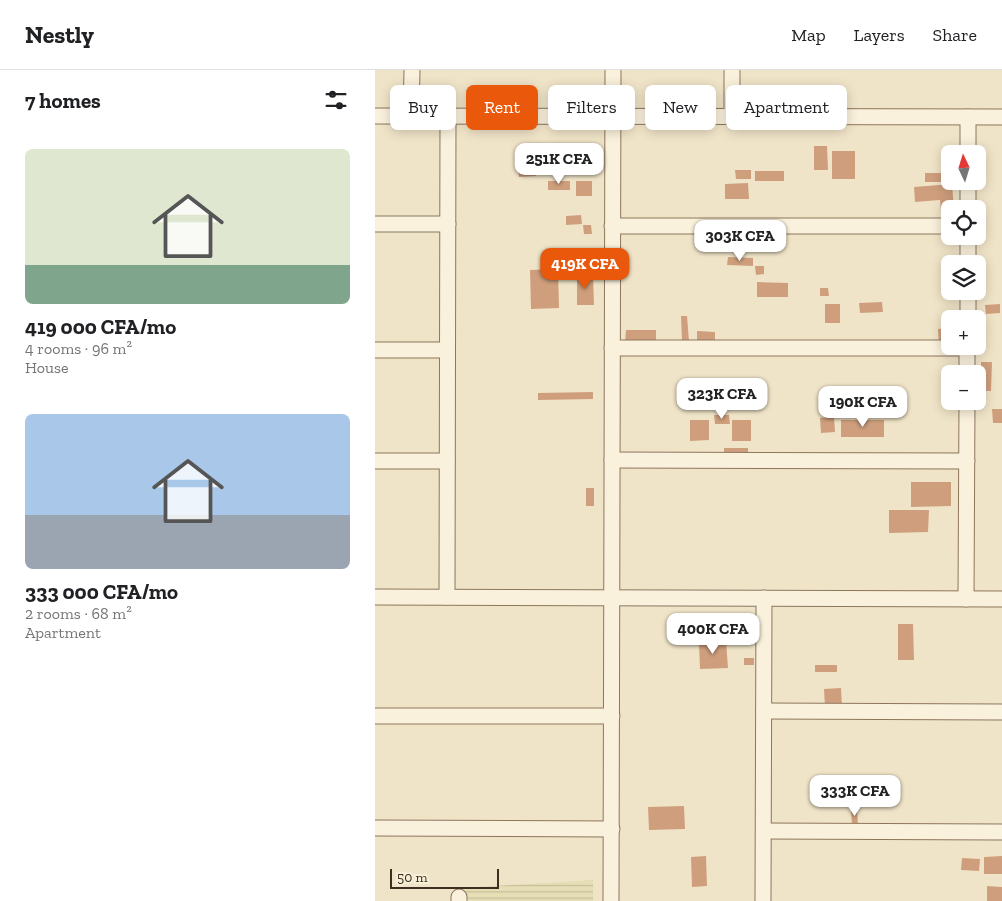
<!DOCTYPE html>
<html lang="en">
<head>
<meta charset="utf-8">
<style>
	:root { --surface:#fff; --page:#f6f6f6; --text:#202124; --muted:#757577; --line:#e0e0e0; --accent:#ea580c }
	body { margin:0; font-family:"Zilla Slab",serif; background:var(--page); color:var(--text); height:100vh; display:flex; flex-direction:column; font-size:19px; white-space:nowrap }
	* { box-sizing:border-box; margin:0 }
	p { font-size:16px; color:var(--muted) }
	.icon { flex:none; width:28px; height:28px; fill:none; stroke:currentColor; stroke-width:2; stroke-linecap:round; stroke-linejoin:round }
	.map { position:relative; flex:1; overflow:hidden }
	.side { display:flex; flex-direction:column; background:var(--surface); width:375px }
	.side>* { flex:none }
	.guide { position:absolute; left:15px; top:15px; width:475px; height:45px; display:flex; gap:10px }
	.needle { width:32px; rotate:356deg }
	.tools { position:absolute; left:566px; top:75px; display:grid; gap:10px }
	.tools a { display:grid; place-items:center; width:45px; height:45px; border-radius:8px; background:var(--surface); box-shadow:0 2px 12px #0003; font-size:25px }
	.scale { position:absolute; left:15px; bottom:12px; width:109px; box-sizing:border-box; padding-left:5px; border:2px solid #3d2e20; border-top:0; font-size:14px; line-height:18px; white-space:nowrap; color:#3d2e20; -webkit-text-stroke:4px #f7eed8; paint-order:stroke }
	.price { position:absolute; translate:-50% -42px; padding:0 11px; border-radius:10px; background:#fff; color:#222; font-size:16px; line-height:32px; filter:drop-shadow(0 1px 2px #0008) }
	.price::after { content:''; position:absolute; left:50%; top:30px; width:15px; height:11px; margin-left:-8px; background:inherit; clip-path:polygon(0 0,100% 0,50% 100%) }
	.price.current { background:var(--accent); color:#fff }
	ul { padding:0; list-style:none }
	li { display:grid; align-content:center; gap:10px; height:265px; padding:0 25px }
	li span { display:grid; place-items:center; height:155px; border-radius:8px; color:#555 }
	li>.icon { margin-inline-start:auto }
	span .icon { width:90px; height:90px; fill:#fffc; stroke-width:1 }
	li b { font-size:21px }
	h2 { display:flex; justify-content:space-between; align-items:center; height:60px; padding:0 25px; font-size:21px }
	.pill { padding:0 18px; border-radius:8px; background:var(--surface); box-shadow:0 2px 12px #0003; font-size:18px; line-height:45px }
	.pill.current { background:var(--accent); color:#fff }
	header { display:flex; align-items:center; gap:30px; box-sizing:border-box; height:70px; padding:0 25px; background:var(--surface); border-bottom:1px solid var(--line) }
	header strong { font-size:24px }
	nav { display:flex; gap:28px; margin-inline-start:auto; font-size:18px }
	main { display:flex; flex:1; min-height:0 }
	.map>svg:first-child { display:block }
	.farmland { fill:url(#farmland-rules) }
	.building { fill:#cf9f7d }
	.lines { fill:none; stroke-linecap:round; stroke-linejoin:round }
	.minor-casing { stroke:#8d765c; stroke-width:17 }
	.minor { stroke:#faf1dc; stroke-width:15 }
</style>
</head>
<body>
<header>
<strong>Nestly</strong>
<nav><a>Map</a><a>Layers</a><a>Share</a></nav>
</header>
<main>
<section class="side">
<h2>7 homes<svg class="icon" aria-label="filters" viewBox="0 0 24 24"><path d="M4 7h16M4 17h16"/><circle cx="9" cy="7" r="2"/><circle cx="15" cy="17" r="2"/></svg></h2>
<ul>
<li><span style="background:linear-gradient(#dfe7d0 75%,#7fa58c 0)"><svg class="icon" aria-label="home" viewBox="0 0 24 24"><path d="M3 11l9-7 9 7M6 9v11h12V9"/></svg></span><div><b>419 000 CFA/mo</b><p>4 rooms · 96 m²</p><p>House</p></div></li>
<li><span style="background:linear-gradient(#a9c7e8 65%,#9aa5b1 0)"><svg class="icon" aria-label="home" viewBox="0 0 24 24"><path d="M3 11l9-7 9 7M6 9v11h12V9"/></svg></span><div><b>333 000 CFA/mo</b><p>2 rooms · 68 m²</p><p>Apartment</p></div></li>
</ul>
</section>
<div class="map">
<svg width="627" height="831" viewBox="0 0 627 831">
	<defs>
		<pattern id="farmland-rules" width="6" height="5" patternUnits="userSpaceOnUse" patternTransform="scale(1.25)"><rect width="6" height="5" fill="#e6deb5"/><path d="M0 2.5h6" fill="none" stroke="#c6bf9b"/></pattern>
	</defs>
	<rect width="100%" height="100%" fill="#f0e4c8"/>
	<polygon class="farmland" points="218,810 218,831 87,831 87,818"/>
	<g class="building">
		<polygon points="439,76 452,76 453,100 439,100"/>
		<rect x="457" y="81" width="23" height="28"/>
		<polygon points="143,99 161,99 161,106 144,107"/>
		<polygon points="360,100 376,100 376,109 361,109"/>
		<rect x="380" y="101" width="29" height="10"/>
		<polygon points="550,103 568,103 567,112 550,112"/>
		<rect x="173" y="111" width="22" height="9"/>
		<rect x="201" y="111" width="16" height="15"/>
		<polygon points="373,113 374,129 350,129 350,114"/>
		<polygon points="577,114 579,139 575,139 575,154 567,154 565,130 540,132 539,117"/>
		<polygon points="206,145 207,154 191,155 191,146"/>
		<polygon points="208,155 216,155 217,164 209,164"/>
		<polygon points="353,187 378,188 378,196 352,195"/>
		<polygon points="380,196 389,196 389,204 381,205"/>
		<polygon points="183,199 184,238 156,239 155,200"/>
		<polygon points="218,205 219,235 202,235 202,206"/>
		<polygon points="382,212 413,213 413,227 382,227"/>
		<polygon points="445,218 453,218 454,226 445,226"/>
		<polygon points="507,232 508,242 485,243 484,233"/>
		<rect x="450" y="234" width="15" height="19"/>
		<polygon points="625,234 625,243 611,244 610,235"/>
		<polygon points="306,246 312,246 314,271 307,271"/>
		<polygon points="575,258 575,273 564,274 563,259"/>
		<polygon points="251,260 281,260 281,273 250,272"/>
		<polygon points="322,261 340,262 340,272 322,271"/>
		<polygon points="606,292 617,292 616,321 606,321"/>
		<polygon points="218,322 218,329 163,330 163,323"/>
		<polygon points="617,339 627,339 627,353 618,353"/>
		<polygon points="339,345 354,345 355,354 340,354"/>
		<polygon points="459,347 460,362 446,363 445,348"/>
		<polygon points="315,350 334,350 334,370 315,371"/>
		<rect x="357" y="350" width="19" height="21"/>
		<rect x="466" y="350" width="43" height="17"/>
		<rect x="349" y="378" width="24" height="11"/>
		<polygon points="536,412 576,412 576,436 536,437"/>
		<rect x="211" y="418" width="8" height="18"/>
		<polygon points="514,440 554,440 553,462 514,463"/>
		<polygon points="523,554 538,554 539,590 523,590"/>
		<polygon points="351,571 353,598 325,599 324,573"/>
		<rect x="369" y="588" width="10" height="7"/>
		<rect x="440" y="595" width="22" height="7"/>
		<polygon points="466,618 467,636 450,637 449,619"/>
		<polygon points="309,736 310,759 274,760 273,737"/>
		<polygon points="476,738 482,738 483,756 477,756"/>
		<polygon points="331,786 332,816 317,817 316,787"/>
		<polygon points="627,786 627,804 609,804 609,787"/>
		<polygon points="587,788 605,789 604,801 586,800"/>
		<polygon points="612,816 627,817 627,831 612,831"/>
	</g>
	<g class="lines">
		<g class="minor-casing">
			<g id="minor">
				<polyline points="0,46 627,47"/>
				<polyline points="36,46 37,0"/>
				<polyline points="357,47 357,0"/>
				<polyline points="593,84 593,47"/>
				<polyline points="593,139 593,111"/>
				<polyline points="0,154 73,154"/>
				<polyline points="237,156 575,156"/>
				<polyline points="593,194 593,166"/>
				<polyline points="593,249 593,221"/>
				<polyline points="237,278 592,278"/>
				<polyline points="0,280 72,280"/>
				<polyline points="592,304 592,276"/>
				<polyline points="237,390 592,391"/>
				<polyline points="0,391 72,391"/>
				<polyline points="0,527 627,529"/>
				<polyline points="72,527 73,46"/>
				<polyline points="591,529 592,331"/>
				<polyline points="389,641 627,642"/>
				<polyline points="0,646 237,646"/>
				<polyline points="0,758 237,759"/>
				<polyline points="389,761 627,762"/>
				<polyline points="84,831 84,827"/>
				<polyline points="236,831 238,0"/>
				<polyline points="388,831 389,528"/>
			</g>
		</g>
		<use href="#minor" class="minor"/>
	</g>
</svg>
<div class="tools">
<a><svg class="needle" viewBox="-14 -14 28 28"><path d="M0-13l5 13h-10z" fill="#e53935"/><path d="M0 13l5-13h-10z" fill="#757577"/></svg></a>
<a><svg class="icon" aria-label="locate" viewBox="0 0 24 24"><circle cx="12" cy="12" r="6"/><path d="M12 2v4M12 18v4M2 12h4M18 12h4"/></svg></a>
<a><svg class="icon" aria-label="layers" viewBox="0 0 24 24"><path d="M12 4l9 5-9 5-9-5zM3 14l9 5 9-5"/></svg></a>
<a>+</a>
<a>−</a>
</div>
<div class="scale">50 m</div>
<b class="price" style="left:184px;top:115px">251K CFA</b>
<b class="price" style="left:365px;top:192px">303K CFA</b>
<b class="price current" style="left:210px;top:220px">419K CFA</b>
<b class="price" style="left:347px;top:350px">323K CFA</b>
<b class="price" style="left:488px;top:358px">190K CFA</b>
<b class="price" style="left:338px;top:585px">400K CFA</b>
<b class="price" style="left:480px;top:747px">333K CFA</b>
<div class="guide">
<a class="pill">Buy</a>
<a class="pill current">Rent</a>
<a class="pill">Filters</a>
<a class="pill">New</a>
<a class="pill">Apartment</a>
</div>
</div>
</main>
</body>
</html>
